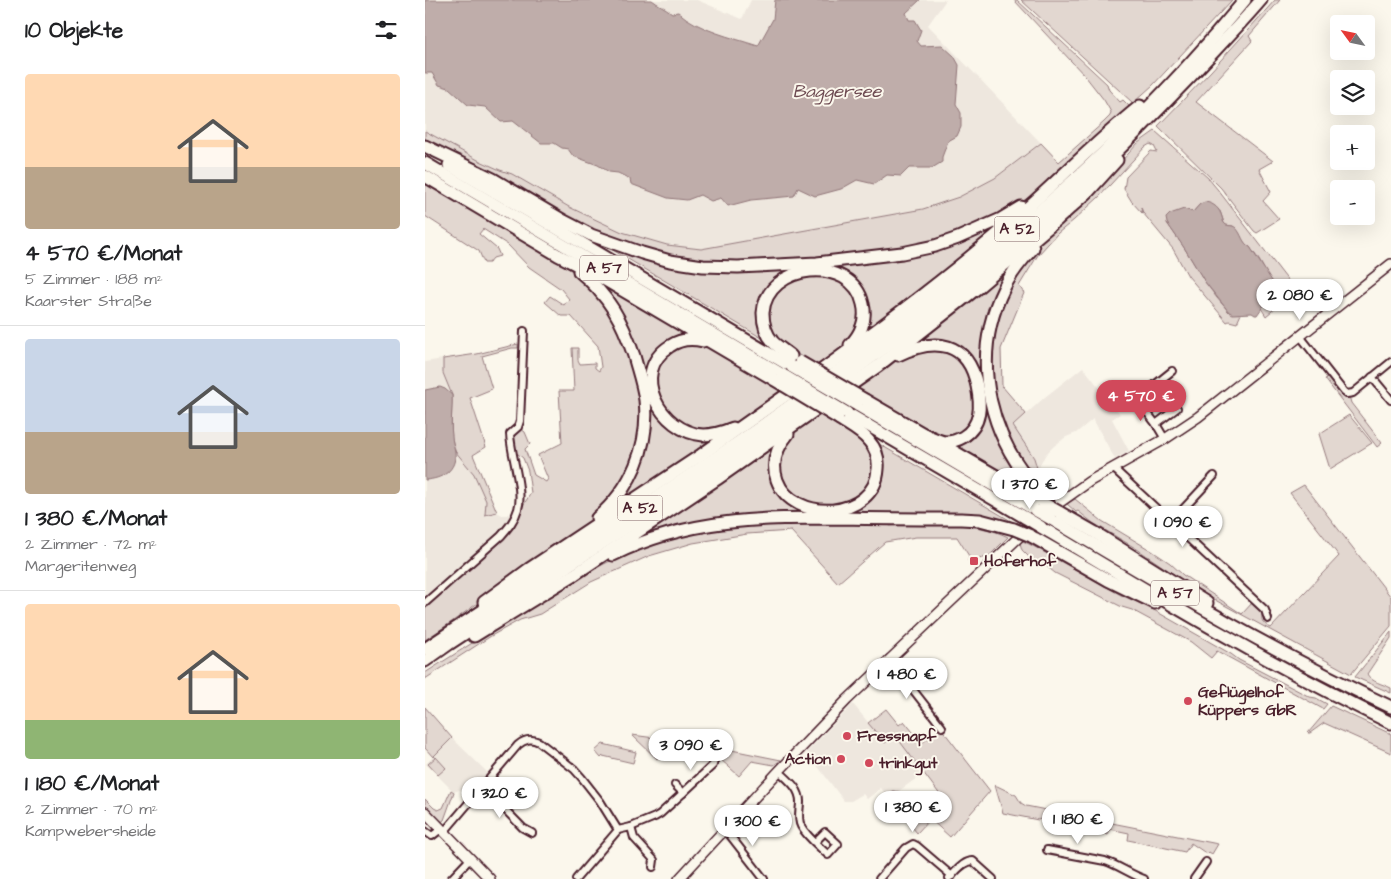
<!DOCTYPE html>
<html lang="de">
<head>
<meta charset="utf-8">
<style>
	:root { --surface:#fff; --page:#f2f2f2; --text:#202124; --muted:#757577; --line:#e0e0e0; --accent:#d1495b }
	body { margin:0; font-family:"Architects Daughter",sans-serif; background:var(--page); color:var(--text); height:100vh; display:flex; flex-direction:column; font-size:19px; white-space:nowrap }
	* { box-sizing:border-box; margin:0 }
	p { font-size:16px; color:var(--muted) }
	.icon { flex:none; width:28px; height:28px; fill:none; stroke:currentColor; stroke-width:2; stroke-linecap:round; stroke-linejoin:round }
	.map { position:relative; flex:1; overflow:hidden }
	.sheet { display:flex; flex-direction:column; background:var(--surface); width:425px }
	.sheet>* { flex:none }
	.needle { width:32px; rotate:303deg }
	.controls { position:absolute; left:905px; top:15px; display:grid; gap:10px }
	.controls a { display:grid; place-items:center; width:45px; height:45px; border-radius:5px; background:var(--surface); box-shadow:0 5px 20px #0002; font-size:25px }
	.price { position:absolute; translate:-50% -42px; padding:0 11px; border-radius:18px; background:#fff; color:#222; font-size:16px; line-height:32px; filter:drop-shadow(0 1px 2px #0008) }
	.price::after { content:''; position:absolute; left:50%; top:30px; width:15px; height:11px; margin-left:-8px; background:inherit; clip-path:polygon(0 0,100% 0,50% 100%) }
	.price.selected { background:var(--accent); color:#fff }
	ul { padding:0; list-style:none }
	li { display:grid; align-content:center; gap:10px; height:265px; padding:0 25px }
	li+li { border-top:1px solid var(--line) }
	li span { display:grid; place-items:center; height:155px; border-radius:5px; color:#555 }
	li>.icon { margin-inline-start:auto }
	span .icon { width:90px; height:90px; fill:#fffc; stroke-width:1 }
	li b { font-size:21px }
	h2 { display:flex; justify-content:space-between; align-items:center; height:60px; padding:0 25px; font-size:21px }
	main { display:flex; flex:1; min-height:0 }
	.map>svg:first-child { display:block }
	.built { fill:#eee7de }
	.green { fill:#e2d7d0; stroke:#967b7e }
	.water { fill:#bfadaa; stroke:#907477 }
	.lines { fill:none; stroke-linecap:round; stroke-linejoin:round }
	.street-casing { stroke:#4a1f2b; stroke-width:10 }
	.secondary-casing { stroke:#4a1f2b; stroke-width:12 }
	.highway-casing { stroke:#4a1f2b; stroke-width:15 }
	.street { stroke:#fbf7ec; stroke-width:6 }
	.secondary { stroke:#fbf7ec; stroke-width:9 }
	.highway { stroke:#fbf7ec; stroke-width:11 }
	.highway-bridge-casing { stroke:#4a1f2b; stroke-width:15; stroke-linecap:butt }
	.highway-bridge { stroke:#fbf7ec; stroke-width:11 }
	.poi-dot { fill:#d1495b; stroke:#fbf7ec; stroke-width:2 }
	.labels { text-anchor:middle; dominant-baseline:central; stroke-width:4; stroke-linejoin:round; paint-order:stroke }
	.shield { fill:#fbf7ec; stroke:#7f6065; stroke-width:1 }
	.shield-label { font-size:15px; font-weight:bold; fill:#4a1f2b }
	.poi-label { font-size:16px; font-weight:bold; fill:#4a1f2b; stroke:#fbf7ec; text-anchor:start }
	.water-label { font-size:18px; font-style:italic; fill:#6d4a51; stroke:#fbf7ec }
</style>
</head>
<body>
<main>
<section class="sheet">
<h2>10 Objekte<svg class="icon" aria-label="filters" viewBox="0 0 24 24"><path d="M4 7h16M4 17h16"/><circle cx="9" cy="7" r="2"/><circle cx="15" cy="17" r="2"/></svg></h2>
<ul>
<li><span style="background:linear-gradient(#ffd9b3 60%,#b9a48a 0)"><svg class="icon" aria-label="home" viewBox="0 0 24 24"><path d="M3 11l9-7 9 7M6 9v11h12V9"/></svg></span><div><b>4 570 €/Monat</b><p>5 Zimmer · 188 m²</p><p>Kaarster Straße</p></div></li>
<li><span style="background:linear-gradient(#c9d6e8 60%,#b9a48a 0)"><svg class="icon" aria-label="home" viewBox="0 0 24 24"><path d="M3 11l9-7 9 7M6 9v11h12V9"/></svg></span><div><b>1 380 €/Monat</b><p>2 Zimmer · 72 m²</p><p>Margeritenweg</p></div></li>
<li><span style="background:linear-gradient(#ffd9b3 75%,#8fb573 0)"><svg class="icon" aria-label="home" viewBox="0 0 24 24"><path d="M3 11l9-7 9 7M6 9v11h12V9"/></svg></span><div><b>1 180 €/Monat</b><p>2 Zimmer · 70 m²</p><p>Kampwebersheide</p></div></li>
</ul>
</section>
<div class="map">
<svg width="966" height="879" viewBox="0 0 966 879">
	<rect width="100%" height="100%" fill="#fbf7ec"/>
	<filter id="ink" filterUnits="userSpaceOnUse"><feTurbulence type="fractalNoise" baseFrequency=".02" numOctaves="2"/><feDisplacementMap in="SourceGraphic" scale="10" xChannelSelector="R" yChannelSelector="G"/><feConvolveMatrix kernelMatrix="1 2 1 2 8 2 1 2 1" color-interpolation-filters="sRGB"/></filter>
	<g filter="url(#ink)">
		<g class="built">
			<polygon points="0,0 272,0 317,19 326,0 521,0 503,25 616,143 570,178 534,197 498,209 276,249 242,245 197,232 144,207 87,174 75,170 53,160 0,131"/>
			<polygon points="18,359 18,373 27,395 30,451 49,474 61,501 60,515 72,512 77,515 82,515 91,511 83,523 73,535 0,599 0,362"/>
			<polygon points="658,367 695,414 687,419 704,451 690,459 668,419 651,433 641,437 629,446 621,454 615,464 615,466 612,468 609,458 588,426 620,397"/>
			<polygon points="428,704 460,743 470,735 499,773 464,798 456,788 442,799 438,794 426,801 419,801 382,752"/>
			<polygon points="27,738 62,772 64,773 46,796 39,790 34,790 29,792 1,764"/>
		</g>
		<g class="green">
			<polygon points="589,0 592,0 682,84 684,90 695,102 698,100 705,107 689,121 624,181 601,199 580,213 531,235 481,248 390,258 293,263 247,258 183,240 0,140 0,131 53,160 75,170 87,174 144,207 197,232 242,245 276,249 498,209 534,197 570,178 616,143 634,162 679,122 685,116 686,112 679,100 661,77"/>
			<polygon points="596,0 807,0 728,85 708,103"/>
			<polygon points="850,0 855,0 824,36 827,41 771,102 848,161 834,169 846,192 838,201 854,219 832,233 829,231 796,188 733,126 786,71"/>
			<path d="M730,131l53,47 10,12 78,101 -30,25 -5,-8 9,-10c-1,-15 -2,-24 -11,-38 -3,-5 -6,-8 -9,-13 -8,-4 -11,-14 -17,-21l-8,-1 -1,-2 -4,-12 -20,-7 -7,8 -5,-1 -21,12 18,26 20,33 12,16 12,14 12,2 -4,9 -8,-2 -2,1 -39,-46 -15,-27 -30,-36 -2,-6 1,6 -10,-11 -8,-13 2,-12 25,-26 6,1 -3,-6 -4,-2 -5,3 -46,50 -25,23 -16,13 -20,22 -19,31 5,7 -23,56 1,37 24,28 -13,12 21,32 3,10 24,22 1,2 -6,4 -7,-7 -4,3 -10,-10 -27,-43 -13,-41 -3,-20v-28l6,-32 15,-38 23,-32 11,-12 61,-60 30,-33z"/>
			<path d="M0,182l140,84 13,9 22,21 24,43 17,64 -2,38 -11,33 -22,31 -17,16 -16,13 -120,87 -28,19v-34l19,-16 72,-67 6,-16 9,-14 -3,-22 -5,-13 -10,-8c0,-11 -1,-14 8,-21l4,3 5,12 -5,5 9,26 12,7 2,-3 -10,-24 24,-12 -3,-52h15l-2,-43h6v12l2,4 15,-1v5l4,3 2,-4 -3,-21 -27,-30h-10l-16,-14 5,-6 14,9 5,-6 -8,-10 -32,-22 -21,-22 -25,-16 -4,5 18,15 3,7 -7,2 -4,5h-5l-5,-12 -54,-35z"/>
			<polygon points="584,216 552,245 441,334 437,291 395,269 343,291 342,341 174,242 251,265 478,255"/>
			<polygon points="592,259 560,352 581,455 594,475 604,490 524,445 556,419 542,356 486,346"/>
			<polygon points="392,275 411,278 425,288 434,304 434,325 421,345 410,355 394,366 359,347 344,328 343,307 351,290 364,280"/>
			<polygon points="168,278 268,336 256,337 223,376 246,424 294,436 187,510 218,450 216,372"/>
			<polygon points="93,344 93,348 87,348 57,356 67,389 45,398 61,447 48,455 72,512 60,515 61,501 49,474 30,451 26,435 27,395 18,373 18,359 52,354"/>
			<polygon points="259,344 279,345 286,348 360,392 321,419 308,424 285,431 264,428 247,416 231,394 230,372 242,352"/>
			<path d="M495,350l27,1 16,10 13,35 -2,23 -11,13 -13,6 -13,-1 -83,-49c21,-15 41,-29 66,-38z"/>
			<polygon points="904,377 924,396 926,403 957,443 952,447 900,379"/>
			<polygon points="394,413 434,436 447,453 449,465 444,485 433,498 409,506 380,502 359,485 353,467 358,446 367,434"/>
			<polygon points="924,415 947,443 905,469 894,434"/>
			<polygon points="449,441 593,525 568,520 336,516 198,548 350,444 355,492 403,513 449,489"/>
			<path d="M879,485l87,112v29l-40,48 -136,-74 -34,-21 -44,-30 -44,-26 -15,-12 -2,1 -9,-8 8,-5 27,22 50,30 18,12 13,12 59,39 11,-12 9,5c0,13 -3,14 9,21l68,-72 -49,-63z"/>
			<path d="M334,523h127l4,3c35,-3 87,-5 118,11l-20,20 -20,4 1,-5 -12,-19h-41l-31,5 -47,41 -47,-52 -44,3 -54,9 -44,13 -58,26 -51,32 -20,6 -29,16 -66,43v-6l14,-9 133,-84 50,-25 26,-10 49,-14z"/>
			<polygon points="598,541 608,546 696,595 727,609 806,654 814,660 885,697 891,698 902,704 898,709 792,651 786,658 766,642 707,610 697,607 630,573 620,565 604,557 597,550 595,543"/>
			<path d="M966,632v6l-24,36c4,8 16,10 24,14v5l-36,-16z"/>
			<polygon points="906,706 966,734 966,753 899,723 885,733 883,733"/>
			<polygon points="0,707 27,738 8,757 0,748"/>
			<polygon points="461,709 474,725 479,721 497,743 516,728 565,791 525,837 505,819 492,833 463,797 468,791 523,802 516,796 470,735 460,743 443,723"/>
			<polygon points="207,735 230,738 257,740 356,760 349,765 327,761 314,776 295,759 295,756 290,752 286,753 284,755 278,751 247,745 232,759"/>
			<polygon points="178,744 211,752 208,763 178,756 176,758 170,751"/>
			<polygon points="11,757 21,768 13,775 3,764"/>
			<polygon points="570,785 591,795 596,803 601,806 793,844 787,854 784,852 782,854 766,843 760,852 703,840 704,833 685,829 683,835 679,833 641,825 642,818 626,815 625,821 616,819 613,820 578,813"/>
			<polygon points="26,790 29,792 19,820 15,823 0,807 0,799 9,808 13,810 18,808"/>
		</g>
		<g class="water">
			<path d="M0,0h227c6,5 13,7 20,13l6,-1c22,19 53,25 80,34l15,-27 2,-19h145l-14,13 3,7h6l6,10 -4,11 4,5 21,-1 12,11 5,9 -3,39 5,9v14l-4,9 -9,5 -6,16v5l-10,6h-23l-8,8 -14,-1 -13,9 -17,-4 -16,9 -26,7 -17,-8 -4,8 -43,4 -23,6 -7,-8 -10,3 -11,-6 -13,5 -19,-2 -37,-14 -1,-5 -12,-6 -9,-1 -11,-7 -25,-9 -5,-7 -6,-1 -8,-5h-13l-28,-22 -12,1 -16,-15 -17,-2 -19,-17 -10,-3 -7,-12h-7z"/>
			<path d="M780,202c9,1 15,7 17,15 1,2 1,6 3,7 3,3 7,0 11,4 6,6 6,15 14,19l24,37v7l-17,24h-2l-3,-2 -19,1 -4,-2 -24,-30 -20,-33 -18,-26 -1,-5 4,-4 14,-5 9,3 7,-8z"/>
			<path d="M15,387l5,2 7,6c1,13 -2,27 0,40 0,6 2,11 3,16 2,20 -13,28 -30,29v-90z"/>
		</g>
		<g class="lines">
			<g class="street-casing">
				<g id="street">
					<polyline points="875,336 919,392 922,394 928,393 966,362"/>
					<polyline points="947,377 966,400"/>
					<polyline points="708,394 731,424 740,439"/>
					<polyline points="712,399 747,371"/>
					<polyline points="731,424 752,408"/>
					<polyline points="688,468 840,610 843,619"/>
					<polyline points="746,522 789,476"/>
					<path d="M0,603l76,-67c7,-8 14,-16 17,-27 6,-18 -7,-53 -8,-75l8,-7 2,-6 4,-90"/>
					<polyline points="464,659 517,727"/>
					<path d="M354,771c9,9 21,17 21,31 0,8 -3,16 1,24 6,11 18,20 27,29l10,-11 -13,-12 -10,10"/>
					<polyline points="58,787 98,828 107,833"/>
					<polyline points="258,793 288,765 290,757"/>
					<polyline points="206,827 230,817 235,814 258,793 250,785"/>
					<polyline points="300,829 339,879"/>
					<polyline points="193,830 206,827 209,838 229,860 228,867"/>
					<polyline points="0,831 7,836 16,829"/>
					<path d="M19,832l74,-87c7,-6 13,-7 21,-3l35,27 8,9 18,23 18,29 -42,49"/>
					<path d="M622,850l58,11c13,4 25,13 39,18"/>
					<path d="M524,878c7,-6 14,-17 24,-17l20,18"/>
					<polyline points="26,879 45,859"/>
					<polyline points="454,879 481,848 488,844 492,846 527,876"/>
					<polyline points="769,879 781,862"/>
				</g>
			</g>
			<g class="secondary-casing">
				<g id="secondary">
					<polyline points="624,510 665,481 740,439 773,417 966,264"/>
					<polyline points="0,812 65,879"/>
					<polyline points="254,879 354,771 422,700 612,520"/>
				</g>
			</g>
			<g class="highway-casing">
				<g id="highway">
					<polyline points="0,146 68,179 139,221 166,235 217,253 245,261 278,266 313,267 392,263 477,253 510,246 533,238 576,219 596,207"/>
					<polyline points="0,163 358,375"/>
					<polyline points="24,165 367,367"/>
					<polyline points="0,176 133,255 170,274 350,380"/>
					<path d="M608,248c-11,12 -22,25 -29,40 -36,73 -14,157 43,211"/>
					<path d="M154,271c30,25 43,49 55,85 4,15 9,29 11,44 5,46 -14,89 -48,118"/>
					<path d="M278,341c-12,-3 -23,-2 -33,5 -42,27 -9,86 33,89 10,0 20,-3 30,-7"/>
					<path d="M473,355c37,-18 70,-14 79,31 4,19 5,39 -14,51 -5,3 -12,5 -18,5 -8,-1 -15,-6 -22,-8"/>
					<path d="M366,356c-6,-5 -13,-9 -18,-14 -7,-8 -10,-19 -10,-29 3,-50 89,-59 100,-9 4,15 -2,30 -13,41"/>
					<path d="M387,377c67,-48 133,-97 196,-152 45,-39 86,-82 132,-119"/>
					<path d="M405,388c92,-66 180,-137 262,-213 34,-31 65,-64 97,-97 24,-26 49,-51 72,-78"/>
					<polyline points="440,400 618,503"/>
					<polyline points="432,405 610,510"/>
					<polyline points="422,413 601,518"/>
					<path d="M363,434c-11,13 -17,29 -11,46 16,44 98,40 101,-11 1,-10 -2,-20 -9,-28 -8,-10 -21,-16 -31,-23"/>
					<polyline points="634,512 669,532 782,603"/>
					<path d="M626,519c111,66 222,133 340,188"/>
					<path d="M616,527c115,69 229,138 350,196"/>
					<polyline points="606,536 683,580 730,603"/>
					<path d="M188,555c76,-37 147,-37 230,-37 40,1 79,1 118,1l19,1 34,9"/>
					<polyline points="59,602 104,569 276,455 374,386"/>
					<polyline points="49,636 150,574 292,479 453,366 551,289 633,219 663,192 692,160"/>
					<path d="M0,649c92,-62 186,-121 278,-183 64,-43 127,-88 189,-135 103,-78 203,-164 291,-260 21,-23 42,-47 62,-71"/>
					<polyline points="0,661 24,644 287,471 393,397"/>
				</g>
			</g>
			<use href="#street" class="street"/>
			<use href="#secondary" class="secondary"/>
			<use href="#highway" class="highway"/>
			<g class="highway-bridge-casing">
				<g id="highway-bridge">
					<polyline points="375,362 440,400"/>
					<polyline points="367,367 432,405"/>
					<polyline points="358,375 422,413"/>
					<polyline points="350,380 413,418"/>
					<polyline points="618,503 634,512"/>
					<polyline points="610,510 626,519"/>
					<polyline points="601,518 616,527"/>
					<polyline points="589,529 606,536"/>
				</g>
			</g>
			<use href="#highway-bridge" class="highway-bridge"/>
		</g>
	</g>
	<g class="poi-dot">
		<rect x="544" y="556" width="10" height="10" rx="2.5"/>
		<circle cx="763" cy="701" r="5"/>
		<circle cx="422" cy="736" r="5"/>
		<circle cx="416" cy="759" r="5"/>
		<circle cx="444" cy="763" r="5"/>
	</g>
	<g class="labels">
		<g class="shield">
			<rect x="569.5" y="216.5" width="45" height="25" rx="4"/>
			<rect x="155" y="255.5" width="48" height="25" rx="4"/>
			<rect x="192.5" y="495.5" width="45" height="25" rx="4"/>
			<rect x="726" y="580.5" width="48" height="25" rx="4"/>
		</g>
		<g class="shield-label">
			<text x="592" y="229">A 52</text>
			<text x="179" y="268">A 57</text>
			<text x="215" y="508">A 52</text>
			<text x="750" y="593">A 57</text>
		</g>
		<g class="poi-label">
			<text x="559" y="561">Hoferhof</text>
			<text x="773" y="692">Geflügelhof<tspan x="773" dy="18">Küppers GbR</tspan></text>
			<text x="432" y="736">Fressnapf</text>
			<text x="406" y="759" text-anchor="end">Action</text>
			<text x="454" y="763">trinkgut</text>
		</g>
		<g class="water-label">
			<text x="412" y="91">Baggersee</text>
		</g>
	</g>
</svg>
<div class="controls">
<a><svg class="needle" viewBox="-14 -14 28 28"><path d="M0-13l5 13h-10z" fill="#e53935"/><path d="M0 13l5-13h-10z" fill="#757577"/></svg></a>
<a><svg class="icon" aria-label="layers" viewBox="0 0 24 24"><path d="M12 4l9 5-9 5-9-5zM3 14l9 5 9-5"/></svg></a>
<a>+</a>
<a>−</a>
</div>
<b class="price" style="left:875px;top:321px">2 080 €</b>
<b class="price selected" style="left:716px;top:422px">4 570 €</b>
<b class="price" style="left:605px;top:510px">1 370 €</b>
<b class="price" style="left:758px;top:548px">1 090 €</b>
<b class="price" style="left:482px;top:700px">1 480 €</b>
<b class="price" style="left:266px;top:771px">3 090 €</b>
<b class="price" style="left:75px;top:819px">1 320 €</b>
<b class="price" style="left:488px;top:833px">1 380 €</b>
<b class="price" style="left:653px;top:845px">1 180 €</b>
<b class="price" style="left:328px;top:847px">1 300 €</b>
</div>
</main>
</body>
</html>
